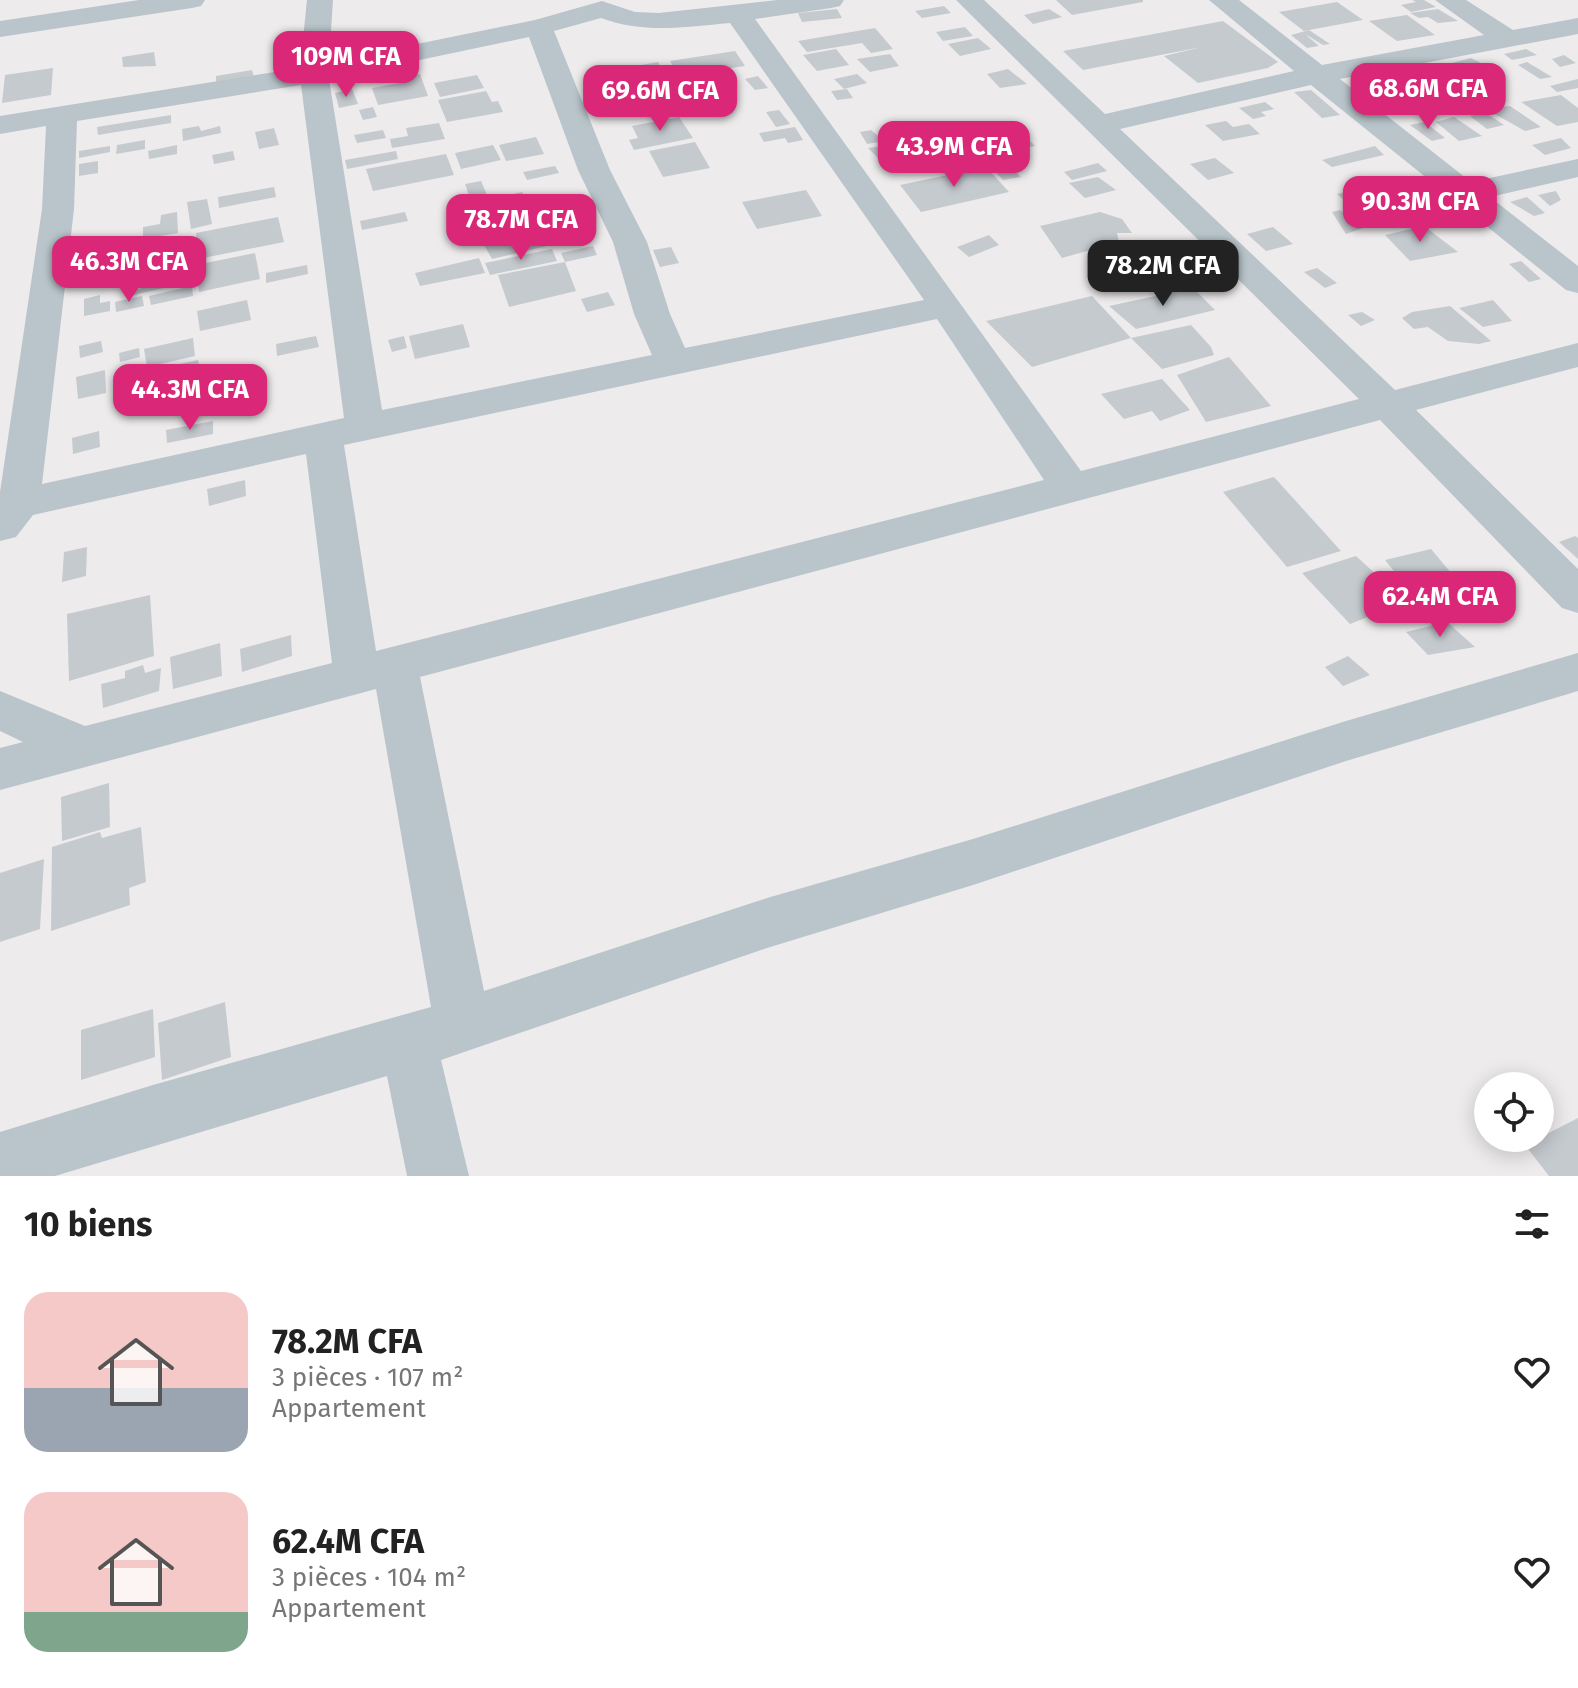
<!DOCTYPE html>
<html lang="fr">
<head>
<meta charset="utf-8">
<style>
	:root { --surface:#fff; --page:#f6f6f6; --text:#222; --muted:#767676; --accent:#db2777 }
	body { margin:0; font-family:"Fira Sans",sans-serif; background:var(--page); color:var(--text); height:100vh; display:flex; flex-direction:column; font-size:30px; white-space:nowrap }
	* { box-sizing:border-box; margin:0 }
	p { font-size:26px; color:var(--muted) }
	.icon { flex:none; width:44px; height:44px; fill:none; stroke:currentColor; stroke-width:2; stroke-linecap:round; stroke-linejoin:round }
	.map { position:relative; height:1176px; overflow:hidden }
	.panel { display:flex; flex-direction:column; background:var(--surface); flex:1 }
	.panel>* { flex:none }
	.tools { position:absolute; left:1474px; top:1072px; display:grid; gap:16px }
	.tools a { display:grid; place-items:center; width:80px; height:80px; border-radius:50%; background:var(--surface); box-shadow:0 4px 20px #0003; font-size:40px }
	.price { position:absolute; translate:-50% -68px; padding:0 18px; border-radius:16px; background:var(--accent); color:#fff; font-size:26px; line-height:52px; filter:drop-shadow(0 2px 4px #0008) }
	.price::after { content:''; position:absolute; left:50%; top:48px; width:24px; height:18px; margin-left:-12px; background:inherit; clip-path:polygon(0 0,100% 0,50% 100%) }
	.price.current { background:#222; color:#fff }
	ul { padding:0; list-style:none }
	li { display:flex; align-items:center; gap:24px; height:200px; padding:0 24px }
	li span { display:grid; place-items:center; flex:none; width:224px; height:160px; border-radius:24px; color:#555 }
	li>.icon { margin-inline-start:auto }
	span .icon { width:96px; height:96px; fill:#fffc; stroke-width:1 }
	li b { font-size:34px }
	h2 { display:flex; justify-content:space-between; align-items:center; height:96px; padding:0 24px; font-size:34px }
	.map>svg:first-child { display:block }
	.building { fill:#c5cacf }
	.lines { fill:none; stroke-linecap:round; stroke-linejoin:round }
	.minor { fill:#b9c5cb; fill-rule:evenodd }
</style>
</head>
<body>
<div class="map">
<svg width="1578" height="1176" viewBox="0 0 1578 1176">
	<rect width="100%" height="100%" fill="#eeebec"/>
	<g class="building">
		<polygon points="1056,0 1143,0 1143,2 1072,15"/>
		<polygon points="1412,0 1424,0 1436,7 1411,12 1401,5 1416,2"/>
		<polygon points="1337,2 1363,20 1304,31 1279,12"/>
		<polygon points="944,6 951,13 922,18 915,11"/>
		<polygon points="837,9 842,18 802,22 798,13"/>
		<polygon points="1049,9 1062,17 1033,24 1024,15"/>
		<polygon points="1438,9 1458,21 1438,23 1428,17 1419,18 1410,13"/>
		<polygon points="1407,15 1435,35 1397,41 1369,21"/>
		<polygon points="1223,21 1278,62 1268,68 1198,83 1164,56 1202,47 1083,70 1063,51"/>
		<polygon points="965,27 973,36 943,41 936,32"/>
		<polygon points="875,28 893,49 871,53 862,43 807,52 798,41"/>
		<polygon points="1309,30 1330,44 1323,45 1305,34 1319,46 1307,48 1291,35"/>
		<polygon points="978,38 991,49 960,56 948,44"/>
		<polygon points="836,49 849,65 817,71 803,55"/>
		<polygon points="1526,49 1537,55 1512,60 1504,54"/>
		<polygon points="735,51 745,66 678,76 670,61"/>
		<polygon points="154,52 156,66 123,67 122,57"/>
		<polygon points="890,54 899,66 870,72 857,59"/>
		<polygon points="1564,55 1576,63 1560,67 1552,59"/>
		<polygon points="1471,58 1493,69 1473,75 1463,70 1453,70 1448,64"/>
		<polygon points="658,62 670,83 630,90 625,79 608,82 603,72"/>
		<polygon points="1527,62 1552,77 1540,79 1518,65"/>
		<polygon points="1423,67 1435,74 1415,80 1404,72"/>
		<polygon points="53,68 51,95 2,103 5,75"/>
		<polygon points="1008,69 1027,84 1000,88 987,74"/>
		<polygon points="252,70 254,77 216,83 216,76"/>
		<polygon points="420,74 428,96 378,105 372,88 400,83 398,78"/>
		<polygon points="857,74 867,83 844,89 834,79"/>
		<polygon points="477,75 484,88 440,97 434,83"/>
		<polygon points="758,76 768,88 755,90 745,79"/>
		<polygon points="1398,76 1423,91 1385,101 1359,85"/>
		<polygon points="1438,77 1450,85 1428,91 1416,82"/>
		<polygon points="1578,79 1578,88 1557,92 1550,86"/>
		<polygon points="352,89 358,104 339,108 335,93"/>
		<polygon points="847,89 853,98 837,100 831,91"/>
		<polygon points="1311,90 1340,115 1322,118 1294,92"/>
		<polygon points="486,91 492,102 498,101 503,112 447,122 438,100"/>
		<polygon points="1561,95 1578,108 1578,122 1557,126 1521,102"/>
		<polygon points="1265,102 1274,109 1261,112 1266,116 1253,119 1239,108"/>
		<polygon points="1510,106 1541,127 1525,131 1486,109"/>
		<polygon points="373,107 377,117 363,120 359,110"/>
		<polygon points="779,110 790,124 776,127 766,112"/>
		<polygon points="1486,113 1504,125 1487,129 1470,116"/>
		<polygon points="171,115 171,123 98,135 97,127"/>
		<polygon points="679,117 693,138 634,150 629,140 638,138 632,126"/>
		<polygon points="1454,117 1482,136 1459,141 1436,122"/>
		<polygon points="1226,121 1233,127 1249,124 1260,134 1223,141 1205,125"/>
		<polygon points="1425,122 1445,138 1432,141 1410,125"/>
		<polygon points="439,123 445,139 392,148 390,139 408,136 406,128"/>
		<polygon points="946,124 953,130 929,135 923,128"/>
		<polygon points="199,126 201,131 220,126 221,133 183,141 182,129"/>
		<polygon points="795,127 803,140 788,143 785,138 764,142 759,133"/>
		<polygon points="1017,127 1035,146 992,155 974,135"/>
		<polygon points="274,128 279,145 259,149 255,132"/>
		<polygon points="383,130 386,138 357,143 354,135"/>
		<polygon points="871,130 884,141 867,144 860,132"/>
		<polygon points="536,137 544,154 506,161 499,145"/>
		<polygon points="1561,138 1571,148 1545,155 1532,145"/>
		<polygon points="145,140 145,149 116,154 117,145"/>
		<polygon points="695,142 710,168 663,177 649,151"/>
		<polygon points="177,145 177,154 149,159 148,151"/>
		<polygon points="493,145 501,160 461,169 455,153"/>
		<polygon points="110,146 110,152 79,158 79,151"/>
		<polygon points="883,146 895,157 880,160 868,148"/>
		<polygon points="1375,146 1384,155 1332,167 1322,160"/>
		<polygon points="233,151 235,160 214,164 212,155"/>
		<polygon points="396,151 398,159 347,169 345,160"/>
		<polygon points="446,154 454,175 373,191 366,169"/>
		<polygon points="1000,157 1021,177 1003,180 983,159"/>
		<polygon points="1215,158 1234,173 1208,180 1190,164"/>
		<polygon points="98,161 98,173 79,176 79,164"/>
		<polygon points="1098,163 1107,171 1072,180 1064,172"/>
		<polygon points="555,166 559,173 527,180 523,172"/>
		<polygon points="986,167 1009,192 921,212 900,185"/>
		<polygon points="1416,176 1422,183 1393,192 1383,185"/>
		<polygon points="1098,177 1116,190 1085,198 1069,183"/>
		<polygon points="481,181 487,195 470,198 465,184"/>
		<polygon points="274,187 276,197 219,208 218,197"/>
		<polygon points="1368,187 1376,194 1345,201 1337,194"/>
		<polygon points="806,190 822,216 757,229 742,202"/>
		<polygon points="1556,191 1561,200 1550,206 1538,195"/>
		<polygon points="522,192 526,198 498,205 494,198"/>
		<polygon points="1436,194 1450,207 1375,224 1361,210"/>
		<polygon points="1527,197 1545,213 1534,216 1510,202"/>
		<polygon points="207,199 212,224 191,229 187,202"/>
		<polygon points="1340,210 1363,228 1346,234 1332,212"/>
		<polygon points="177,212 178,233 143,239 143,227 160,224 161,215"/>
		<polygon points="405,212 408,221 362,230 360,221"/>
		<polygon points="1100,212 1122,219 1132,233 1117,233 1119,242 1062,258 1040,226"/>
		<polygon points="576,214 582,223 547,231 542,221"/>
		<polygon points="278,217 284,242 198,259 196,233"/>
		<polygon points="583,223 588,232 557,239 552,231"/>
		<polygon points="1424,226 1458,252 1410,261 1385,235"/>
		<polygon points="1273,227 1293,244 1266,251 1247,234"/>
		<polygon points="544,232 551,245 492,259 483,243"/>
		<polygon points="989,235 999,245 969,257 957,247"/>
		<polygon points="189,240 188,260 169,263 171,254 153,257 151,247"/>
		<polygon points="593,246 597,255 565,262 561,253"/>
		<polygon points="671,247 679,263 660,267 653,250"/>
		<polygon points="552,249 557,261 490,275 485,263"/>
		<polygon points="255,253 260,279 199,292 196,265"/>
		<polygon points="1179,253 1190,268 1171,272 1176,277 1153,283 1137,262"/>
		<polygon points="479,258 485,273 420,286 415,273"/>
		<polygon points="1521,261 1541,279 1529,282 1509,264"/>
		<polygon points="565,262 576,291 509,307 498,275"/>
		<polygon points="307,265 308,274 266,283 266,273"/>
		<polygon points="189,267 191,283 167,288 166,278 155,280 154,274"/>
		<polygon points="1317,268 1337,283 1325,288 1304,272"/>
		<polygon points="163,281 164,288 130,296 129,292 141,289 141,286"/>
		<polygon points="192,286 193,296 151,305 149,296"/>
		<polygon points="1193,288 1215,310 1136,329 1109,306"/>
		<polygon points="608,292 615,305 587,312 581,299"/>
		<polygon points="100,295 100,303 110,301 110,311 84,316 84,299"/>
		<polygon points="142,296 144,306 116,312 115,302"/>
		<polygon points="1092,296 1131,338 1032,367 986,321"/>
		<polygon points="247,300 251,320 200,331 197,311"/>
		<polygon points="1493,300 1512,321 1483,327 1459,308"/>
		<polygon points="1450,306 1491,341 1479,344 1448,341 1428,327 1414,329 1402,318 1412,312"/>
		<polygon points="1362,312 1375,320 1361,326 1348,315"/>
		<polygon points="463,324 470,347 415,359 409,336"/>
		<polygon points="1191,325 1211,347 1214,355 1162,369 1131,338"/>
		<polygon points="316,336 319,347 277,356 276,344"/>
		<polygon points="404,336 407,348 392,352 388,340"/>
		<polygon points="193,338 195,356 147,367 144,349"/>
		<polygon points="101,341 103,352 80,358 79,346"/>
		<polygon points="139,348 140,357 120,362 119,353"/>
		<polygon points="1229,357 1271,406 1206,422 1177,375"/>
		<polygon points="198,360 200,369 144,381 144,372"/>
		<polygon points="105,370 106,393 78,399 76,377"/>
		<polygon points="1162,379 1190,410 1160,421 1152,411 1124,419 1101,394"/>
		<polygon points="213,421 213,434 167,443 166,430"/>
		<polygon points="99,431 100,447 73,454 72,438"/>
		<polygon points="1274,477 1341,551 1287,567 1223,492"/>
		<polygon points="245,480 246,496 209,506 207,489"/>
		<polygon points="1575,536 1578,538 1578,559 1559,542"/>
		<polygon points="87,547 86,576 62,582 64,552"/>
		<polygon points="1431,549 1462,586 1415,597 1385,560"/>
		<polygon points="1356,556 1406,602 1350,624 1302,573"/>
		<polygon points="150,595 154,656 69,681 67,614"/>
		<polygon points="1447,622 1475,647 1428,655 1406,632"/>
		<polygon points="291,635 292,656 242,672 240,649"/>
		<polygon points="220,643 222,676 173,689 170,657"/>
		<polygon points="1348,656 1370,675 1343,686 1325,667"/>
		<polygon points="143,665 145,673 161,668 159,691 103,708 101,684 125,678 125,671"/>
		<polygon points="109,783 110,827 62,841 61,797"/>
		<polygon points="141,827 146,882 129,888 130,905 51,931 52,847 100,832 102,838"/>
		<polygon points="44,859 40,929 0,942 0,873"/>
		<polygon points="225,1002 231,1057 162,1080 158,1023"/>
		<polygon points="153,1009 155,1057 81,1080 81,1030"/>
		<polygon points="1578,1118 1578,1176 1549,1176 1525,1145"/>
	</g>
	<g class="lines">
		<g class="minor">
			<polygon points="139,0 205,0 201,6 192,8 0,37 0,21"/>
			<path d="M307,0h26l-4,62 206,-42 67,-19 33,11 24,1 118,-13h67l-4,6 -9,2 -76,11 326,452 278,-72 -403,-399h28l121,114 189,-43 -85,-71h30l83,65 162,-30 -49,-35h31l47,30 65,-12v16l-238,45 131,103 107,-23v18l-88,20 88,69v27l-12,-3 -255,-205 -191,44 275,261 183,-47v24l-162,43 162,159v44l-16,-5 -182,-188 -960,257 64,314 283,-93 206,-59 373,-118 232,-68v38l-232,70 -373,124 -206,63 -326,112 28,116h-62l-20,-100 -332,100h-55v-44l153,-47 278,-78 -55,-318 -376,101v-42l23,-6 -23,-11v-40l85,35 247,-63 -26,-209 -273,61 -17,22 -16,4v-49l42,-283 4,-83 -46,8v-18l300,-48zM601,18c42,16 84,9 129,5l194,277 -239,48 -15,-34 -23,-72 -37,-72 -56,-139zM529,37l49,133 35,72 21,72 18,41 -270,55 -53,-331zM301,85l43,333 -302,66 32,-275 3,-88zM937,319l107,161 -668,171 -32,-206z"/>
		</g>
	</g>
</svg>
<div class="tools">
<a><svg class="icon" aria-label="locate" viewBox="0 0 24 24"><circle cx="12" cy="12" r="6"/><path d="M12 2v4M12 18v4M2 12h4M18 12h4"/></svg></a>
</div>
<b class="price" style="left:346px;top:99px">109M CFA</b>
<b class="price" style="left:1428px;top:131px">68.6M CFA</b>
<b class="price" style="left:660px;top:133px">69.6M CFA</b>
<b class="price" style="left:954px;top:189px">43.9M CFA</b>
<b class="price" style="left:1420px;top:244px">90.3M CFA</b>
<b class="price" style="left:521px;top:262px">78.7M CFA</b>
<b class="price" style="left:129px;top:304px">46.3M CFA</b>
<b class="price current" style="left:1163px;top:308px">78.2M CFA</b>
<b class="price" style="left:190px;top:432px">44.3M CFA</b>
<b class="price" style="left:1440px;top:639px">62.4M CFA</b>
</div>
<section class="panel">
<h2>10 biens<svg class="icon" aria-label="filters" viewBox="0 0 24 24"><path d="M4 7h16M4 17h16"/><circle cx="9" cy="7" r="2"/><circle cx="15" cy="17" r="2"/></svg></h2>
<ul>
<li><span style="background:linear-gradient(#f6c9c9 60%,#9aa5b1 0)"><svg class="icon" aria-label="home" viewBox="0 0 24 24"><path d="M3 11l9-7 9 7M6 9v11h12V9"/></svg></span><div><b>78.2M CFA</b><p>3 pièces · 107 m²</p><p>Appartement</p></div><svg class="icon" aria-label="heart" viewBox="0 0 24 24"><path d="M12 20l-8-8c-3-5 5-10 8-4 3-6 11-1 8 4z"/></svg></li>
<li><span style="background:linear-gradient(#f6c9c9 75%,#7fa58c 0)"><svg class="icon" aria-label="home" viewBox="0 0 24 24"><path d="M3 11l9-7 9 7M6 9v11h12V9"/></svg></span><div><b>62.4M CFA</b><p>3 pièces · 104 m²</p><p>Appartement</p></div><svg class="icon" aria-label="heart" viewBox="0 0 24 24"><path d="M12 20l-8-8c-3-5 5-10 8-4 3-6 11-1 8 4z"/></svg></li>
</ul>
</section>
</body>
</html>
